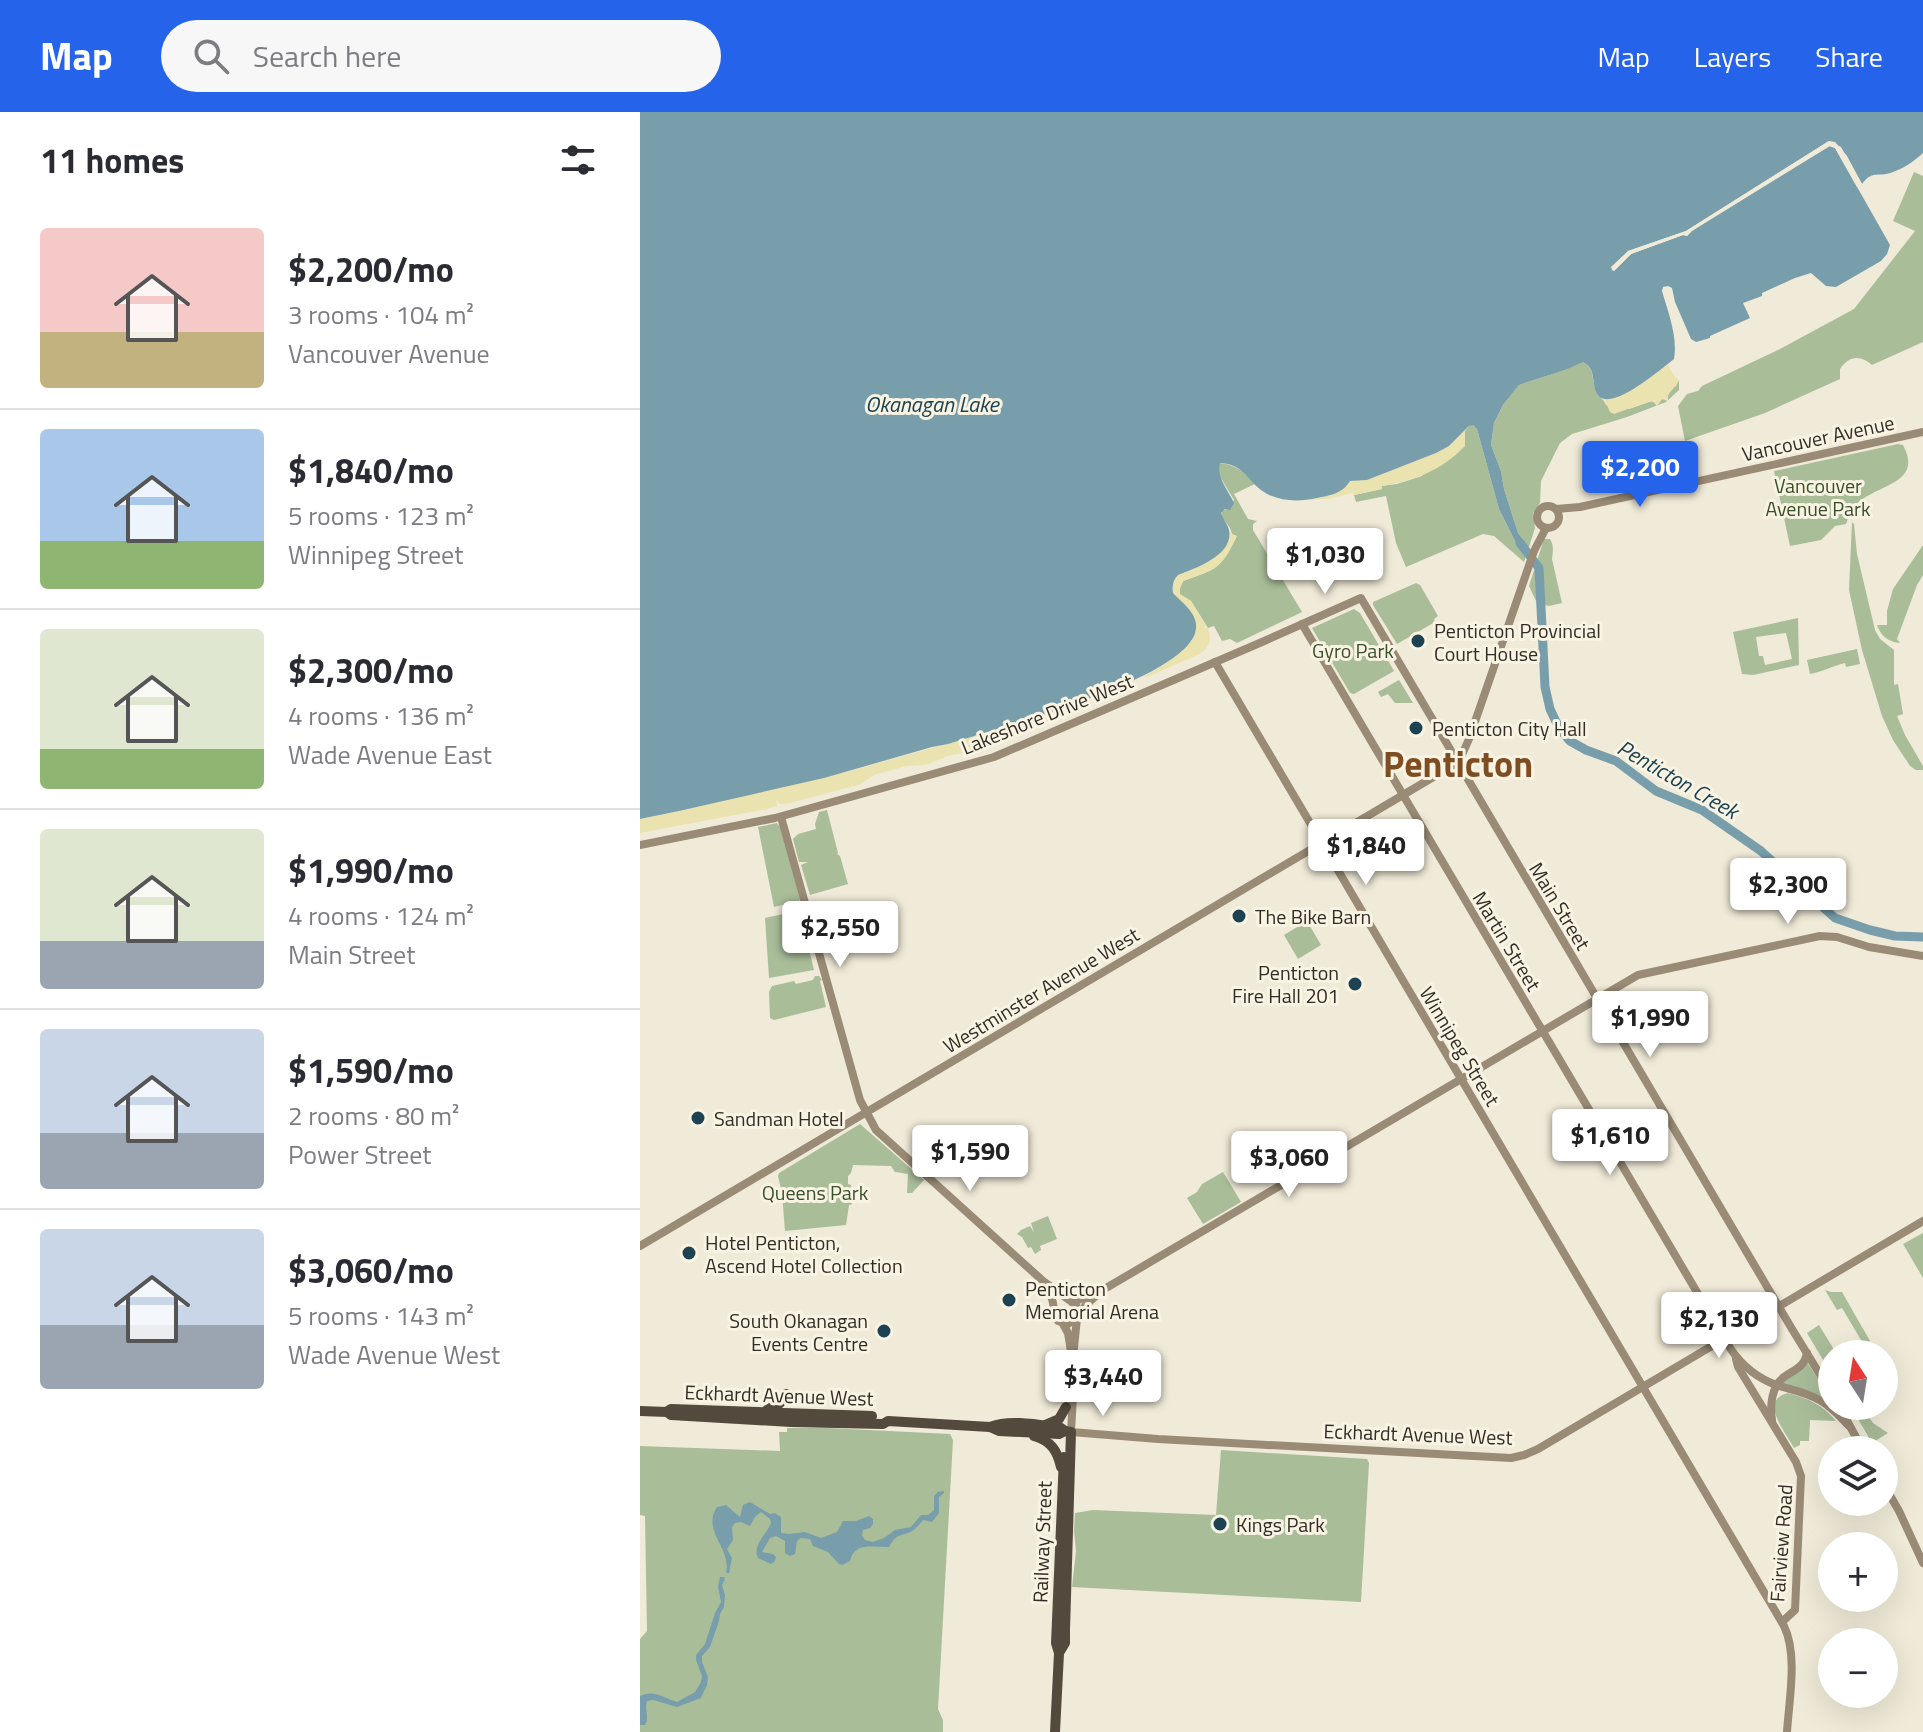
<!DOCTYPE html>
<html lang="en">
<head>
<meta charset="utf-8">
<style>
	:root { --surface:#fff; --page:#f7f7f7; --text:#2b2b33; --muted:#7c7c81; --line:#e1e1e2; --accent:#2563eb }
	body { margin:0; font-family:"Titillium Web",sans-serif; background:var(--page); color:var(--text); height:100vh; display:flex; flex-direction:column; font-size:30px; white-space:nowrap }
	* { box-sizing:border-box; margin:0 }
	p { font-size:26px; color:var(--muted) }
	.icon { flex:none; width:44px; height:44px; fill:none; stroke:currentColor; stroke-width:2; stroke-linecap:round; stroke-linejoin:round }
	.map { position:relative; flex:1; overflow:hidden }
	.details { display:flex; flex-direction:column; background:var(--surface); width:640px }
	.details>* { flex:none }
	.needle { width:52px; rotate:348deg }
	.controls { position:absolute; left:1178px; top:1228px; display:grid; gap:16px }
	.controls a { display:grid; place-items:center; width:80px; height:80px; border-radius:50%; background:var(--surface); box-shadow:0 8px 32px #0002; font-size:40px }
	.price { position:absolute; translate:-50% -68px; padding:0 18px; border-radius:8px; background:#fff; color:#222; font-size:26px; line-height:52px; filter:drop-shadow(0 2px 4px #0008) }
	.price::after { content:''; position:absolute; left:50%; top:48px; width:24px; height:18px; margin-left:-12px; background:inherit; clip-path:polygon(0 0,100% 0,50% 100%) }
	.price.active { background:var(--accent); color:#fff }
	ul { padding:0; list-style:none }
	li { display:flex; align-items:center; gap:24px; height:200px; padding:0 40px }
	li+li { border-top:2px solid var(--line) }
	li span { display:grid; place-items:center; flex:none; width:224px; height:160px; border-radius:8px; color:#555 }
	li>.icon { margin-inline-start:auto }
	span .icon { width:96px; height:96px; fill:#fffc; stroke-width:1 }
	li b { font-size:34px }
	h2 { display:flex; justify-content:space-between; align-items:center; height:96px; padding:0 40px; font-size:34px }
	header { display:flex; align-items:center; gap:48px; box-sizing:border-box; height:112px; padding:0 40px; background:var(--accent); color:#fff }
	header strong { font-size:38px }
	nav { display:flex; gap:44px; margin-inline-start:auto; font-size:28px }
	.search { width:560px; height:72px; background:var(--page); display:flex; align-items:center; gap:20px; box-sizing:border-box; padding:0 28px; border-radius:44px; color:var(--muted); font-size:30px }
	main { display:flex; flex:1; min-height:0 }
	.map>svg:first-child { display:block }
	.green { fill:#a9bd99; fill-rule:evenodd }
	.sand { fill:#ebe3af }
	.water { fill:#789eab }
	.pier { fill:#f0ead8 }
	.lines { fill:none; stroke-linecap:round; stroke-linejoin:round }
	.river { stroke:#789eab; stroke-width:9 }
	.secondary { stroke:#9a8b76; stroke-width:8 }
	.highway { stroke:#53493d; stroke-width:10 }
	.poi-dot { fill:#1d4352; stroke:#f8f3e3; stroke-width:3 }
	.labels { text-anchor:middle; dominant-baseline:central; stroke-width:6; stroke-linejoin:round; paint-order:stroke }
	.street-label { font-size:20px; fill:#332d26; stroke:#f8f3e3 }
	.park-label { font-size:20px; fill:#3a502a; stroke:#f8f3e3 }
	.poi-label { font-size:20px; fill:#332d26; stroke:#f8f3e3; text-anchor:start }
	.water-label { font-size:22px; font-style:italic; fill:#1d4352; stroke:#f8f3e3 }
	.town-label { font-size:36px; font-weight:bold; fill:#7e4d22; stroke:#f8f3e3 }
</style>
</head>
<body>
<header>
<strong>Map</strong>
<div class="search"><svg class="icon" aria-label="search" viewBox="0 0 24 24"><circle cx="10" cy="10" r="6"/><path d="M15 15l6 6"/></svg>Search here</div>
<nav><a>Map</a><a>Layers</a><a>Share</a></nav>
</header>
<main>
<section class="details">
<h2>11 homes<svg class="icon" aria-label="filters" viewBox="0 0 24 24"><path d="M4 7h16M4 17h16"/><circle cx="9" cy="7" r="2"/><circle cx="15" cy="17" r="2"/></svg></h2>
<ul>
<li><span style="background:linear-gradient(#f6c9c9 65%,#c2b280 0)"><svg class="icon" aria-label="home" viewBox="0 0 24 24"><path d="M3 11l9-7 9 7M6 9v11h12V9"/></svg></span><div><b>$2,200/mo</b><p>3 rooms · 104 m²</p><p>Vancouver Avenue</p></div></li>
<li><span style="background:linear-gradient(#a9c7e8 70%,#8fb573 0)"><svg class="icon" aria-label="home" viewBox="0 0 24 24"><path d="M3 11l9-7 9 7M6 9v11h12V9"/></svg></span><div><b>$1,840/mo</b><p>5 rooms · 123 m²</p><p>Winnipeg Street</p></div></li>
<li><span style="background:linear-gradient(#dfe7d0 75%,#8fb573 0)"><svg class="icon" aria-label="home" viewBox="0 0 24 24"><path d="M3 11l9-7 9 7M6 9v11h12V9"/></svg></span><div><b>$2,300/mo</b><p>4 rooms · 136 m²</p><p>Wade Avenue East</p></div></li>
<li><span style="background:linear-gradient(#dfe7d0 70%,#9aa5b1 0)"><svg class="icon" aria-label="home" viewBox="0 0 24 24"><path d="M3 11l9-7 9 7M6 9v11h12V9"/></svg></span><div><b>$1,990/mo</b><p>4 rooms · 124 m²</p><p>Main Street</p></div></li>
<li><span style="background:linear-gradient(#c9d6e8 65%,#9aa5b1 0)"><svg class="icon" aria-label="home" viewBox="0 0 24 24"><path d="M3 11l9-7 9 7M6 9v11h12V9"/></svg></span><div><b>$1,590/mo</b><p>2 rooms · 80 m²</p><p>Power Street</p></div></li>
<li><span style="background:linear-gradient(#c9d6e8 60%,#9aa5b1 0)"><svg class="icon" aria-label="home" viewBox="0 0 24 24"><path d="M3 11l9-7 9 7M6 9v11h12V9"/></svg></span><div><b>$3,060/mo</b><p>5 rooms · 143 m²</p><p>Wade Avenue West</p></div></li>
</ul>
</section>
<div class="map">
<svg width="1283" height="1620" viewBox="0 0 1283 1620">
	<rect width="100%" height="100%" fill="#f0ead8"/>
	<g class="green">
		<path d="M1274,60l9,4v166l-51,23c-11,-10 -23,-10 -32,4v10l-75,34 -80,28 -7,-35 9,-12 11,-3 4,-5 78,-37 74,-40 61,-78 -22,-10z"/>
		<path d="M939,250h4c14,9 7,19 15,31 2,4 6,7 8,12l23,4 23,-8 5,4 5,-6 5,1c1,-9 8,-13 12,-20v10l-13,12 -39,15 -55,17 -12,9 -19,38 -1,22 -7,10 2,15 -6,19 -11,-14 -14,-44 -3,-18 -10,-26 3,-22 9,-18 16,-20 46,-15z"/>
		<path d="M830,313h3l4,4 22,80 18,36 9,11 -2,6 -30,-26 -11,-2 -77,33 -10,-24 -10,-47 -30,6 -2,-7 28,-6 -1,-3 16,-2 25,-8c13,-22 16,-29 43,-32v-13z"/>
		<path d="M1258,332l5,1c20,37 -22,39 -43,56 -8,6 -11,14 -14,23l-11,2 -14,14 -31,6 -16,-75z"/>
		<path d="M579,351c17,1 26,10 36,21l-21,10 14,25 9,2 -4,3v6l49,82 -65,31 -7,-4 -8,2 -8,-15 -6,2 -17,-27 -12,-7 1,-6 3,-7c33,-12 38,-11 53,-45l-4,-2 -2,-6 -9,-12 1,-5 5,-2 7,-9 -16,-27z"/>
		<polygon points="1212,410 1214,412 1217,442 1235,518 1240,527 1254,538 1254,573 1258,572 1263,602 1257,604 1265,623 1283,654 1283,658 1276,658 1270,654 1253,628 1242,604 1222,538 1209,478"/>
		<path d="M904,427h6c4,7 3,13 2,20l10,44 -13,3 -12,-3 -8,-17z"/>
		<path d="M1283,433v30l-6,10 -20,54 3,4c-12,-1 -19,-7 -23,-18h10v-14l6,-22z"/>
		<polygon points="776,471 780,473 798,504 794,507 795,510 757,532 733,493 733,490"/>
		<polygon points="714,497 720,501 754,559 714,582 710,581 672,516"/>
		<path d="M1158,506l1,47 -46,10 -11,-1 -9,-42zM1146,521l6,26 -27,6 -2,-9h-4l-3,-19z"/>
		<path d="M1217,537l3,15 -14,3 -1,-4c-13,3 -23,9 -35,11l-3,-14z"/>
		<polygon points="759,568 773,591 755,591 748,582 741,585 738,580"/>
		<polygon points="187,698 198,741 197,742 200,744 208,772 170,783 161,753 168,750 159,750 153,727 158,722 176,717 175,712 179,700"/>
		<polygon points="137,711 140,715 160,787 159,789 134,795 118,715"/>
		<polygon points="157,799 160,801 174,858 129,866 125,806"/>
		<polygon points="667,809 681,833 658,847 644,823"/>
		<polygon points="175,864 179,864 182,868 180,869 186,895 134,908 130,906 129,880 132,874 154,869 156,872 173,868"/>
		<polygon points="220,1012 284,1068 272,1081 267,1081 268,1062 255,1060 251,1054 213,1053 211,1061 208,1064 208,1072 211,1073 210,1086 212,1087 212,1092 209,1093 206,1113 145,1119 142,1081 138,1064 139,1061"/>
		<polygon points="583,1060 601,1090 563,1112 547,1086 557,1080 562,1072"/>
		<polygon points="408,1104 417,1127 400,1134 401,1138 395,1142 391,1135 388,1136 382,1125 377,1122 381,1118 390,1114 394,1120 391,1111"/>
		<polygon points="1283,1121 1283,1166 1263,1132"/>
		<polygon points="1185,1178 1191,1180 1202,1180 1230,1229 1224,1233 1202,1196 1197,1198"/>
		<polygon points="1179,1213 1193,1236 1192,1263 1167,1221"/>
		<polygon points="1167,1250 1186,1279 1185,1288 1141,1271"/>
		<path d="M1148,1281c20,5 35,12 48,28l-26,-1 -1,21h-9v4l-6,3c-8,-15 -36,-48 -6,-55z"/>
		<polygon points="1220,1296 1226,1301 1233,1311 1248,1321 1232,1331 1214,1300"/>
		<polygon points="147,1316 188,1316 310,1322 313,1328 298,1597 303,1608 303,1620 0,1620 0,1527 7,1519 5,1404 0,1403 0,1334 140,1339 139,1320 147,1320"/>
		<polygon points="581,1338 727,1347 729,1351 721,1490 432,1475 436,1439 434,1419 435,1401 453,1398 576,1403"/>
	</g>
	<g class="sand">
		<path d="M1028,252l6,12 5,4 -3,6 -8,8v7l-6,-2 -5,7 -3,-4 -4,-1 -36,13 -4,-2 -6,-13c24,-2 45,-20 64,-35z"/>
		<path d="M825,319v15c-23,24 -51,35 -83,40v3l-28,6 -1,-2 -26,6 -21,1c16,-3 34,-4 44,-19l17,-1 69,-27 13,-7z"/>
		<path d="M589,419l3,3 5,2c-16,34 -21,33 -54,45l-3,7v6l11,7 15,24 -2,3h4c4,11 2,19 -8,26l-53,23 -3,-1c21,-10 40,-25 52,-45l-23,-38c-1,-6 0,-12 5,-18 14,-5 43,-16 49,-32 1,-4 1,-8 2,-12z"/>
		<polygon points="453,585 441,596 334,640 310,643 286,653 266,654 234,663 221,672 151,691 140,692 136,688 137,694 127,697 0,721 0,707 39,699 210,659 367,615"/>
	</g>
	<g class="water">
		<path d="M0,0h1283v41c-9,8 -18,15 -30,19 -14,6 -20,-3 -31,12l-21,-37 -12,-6 -143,90 -58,20 -14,20 17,-17 52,-19 4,1 4,-5 139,-85 5,2 55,97 -3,9 -6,7 -45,26 -10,-1 -15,-13 -16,5 -33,15v3l-19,7 7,15 -40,18v2l-14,4 -5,-3 -16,-37 -3,-14 -4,-2 -5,1 -1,4c6,21 16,46 12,68 -12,9 -63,54 -76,36 -8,-12 0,-24 -15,-33l-18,8 -46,15 -16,20 -9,18 -3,22 10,26 3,18 14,44 11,14 -3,9 -9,-11 -18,-36 -22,-80 -4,-4 -4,1 -20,20 -13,7 -69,27 -17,1c-8,13 -19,14 -33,17 -18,4 -40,4 -56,-8 -15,-12 -19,-26 -41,-27 -4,14 8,27 14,40l-4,7 -5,-1 -4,4c2,6 7,12 8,17 5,25 -33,38 -51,45 -5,5 -6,11 -5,18 9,10 25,20 23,36 -6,50 -203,100 -248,115l-16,3 -108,31 -145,33 -39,8z"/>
		<path d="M304,1379v2l-5,4v16l-7,9 -9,-2c-4,5 -9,11 -15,13 -12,4 -13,3 -19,14 -15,1 -34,-6 -39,14l-8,4 -3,-1 -11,-12 -15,-6 -3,-7 -9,-1 -4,3 -2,13 -5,2 -5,-3v-12l-9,-5 -6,2 -8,14 11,2 3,3 -1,4 -4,3 -13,-6c-6,-13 8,-23 13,-35l-1,-4 -9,-7 -6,5 -5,9 -9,-4 -6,1 -3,4 1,13 -6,9 5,9 -3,15h-3c6,-25 -25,-42 -9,-66l9,-2 14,12 3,-12 7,-3 20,12 5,-1 6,4v16l8,1 16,-2 16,6 16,-6 6,-11h13l13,-5 4,3v5l-3,4 -7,2 -1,5 3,5 8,2 11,-4 11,-8 16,-3 10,-12h7l6,-5v-14l4,-4z"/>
		<path d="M80,1465h4l1,2 -3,6 3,10 -1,12 -4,7 -1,7 -9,26 -8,9v6l6,15 -1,8 -6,13 -24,9 -24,-7 -6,1c-3,7 3,17 -2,24h-5v-29c14,-7 24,2 37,6l18,-10 6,-10 1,-6 -6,-16v-5l9,-11 10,-31 6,-11 -3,-15z"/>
	</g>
	<polygon class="pier" points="1189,29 1195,30 1207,44 1222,72 1217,75 1195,36 1189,34 1052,119 1047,124 1043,123 991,142 974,159 972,158 971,155 988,139 1046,119"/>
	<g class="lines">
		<polyline class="river" points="880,431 899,456 905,575 910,597 919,616 930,629 946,638 976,649 1016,679 1062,698 1121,739 1195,806 1230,818 1255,824 1283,825"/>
		<g class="secondary">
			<circle cx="908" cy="405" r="11"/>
			<polyline points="916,397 940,395 1283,320"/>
			<path d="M662,512l428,724c12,18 28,31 49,38 14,4 30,7 42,15 11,6 20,17 28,25"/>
			<path d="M575,550l569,964c14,29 5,74 3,106"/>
			<polyline points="141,705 220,988 236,1018 403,1169 436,1193"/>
			<polyline points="0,733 135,706 354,645 622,530 721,486 1152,1217 1192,1282"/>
			<polyline points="0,1134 812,654 821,645 829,627 894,439 906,416"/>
			<path d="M407,1177c10,14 4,22 11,32l10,3 9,-6"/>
			<polyline points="461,1179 445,1194 437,1206 430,1275 433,1284 431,1320 518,1327 871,1346 884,1343 898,1337 1283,1109"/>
			<polyline points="433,1190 461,1179 998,863 1180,824 1197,825 1229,835 1283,844"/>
			<polyline points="423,1212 428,1221 431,1240"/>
			<polyline points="1096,1247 1098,1255 1156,1350 1161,1364 1155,1498 1142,1510"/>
			<polyline points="1199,1294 1223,1338"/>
			<path d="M1132,1308c-2,-14 -1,-33 12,-43 11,-8 20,-9 23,-24"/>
			<polyline points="1244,1373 1259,1399 1283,1451"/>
		</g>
		<g class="highway">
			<polyline points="127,1298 140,1291 146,1282"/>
			<polyline points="0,1299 27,1300 31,1303 151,1310 243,1312 248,1309 350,1315 359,1319 419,1322 425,1319"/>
			<polyline points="28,1299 31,1297 232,1304"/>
			<polyline points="405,1313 419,1307 426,1295"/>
			<path d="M350,1315c20,-8 49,-2 71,1l4,3 6,1 -6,197v14l-6,10"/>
			<path d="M394,1324c17,5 23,14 27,31"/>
			<polyline points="415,1620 419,1541 416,1531 424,1345"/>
		</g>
	</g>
	<g class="poi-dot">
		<circle cx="778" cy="529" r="8"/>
		<circle cx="776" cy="616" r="8"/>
		<circle cx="599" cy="804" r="8"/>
		<circle cx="715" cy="872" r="8"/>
		<circle cx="58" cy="1006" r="8"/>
		<circle cx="49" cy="1141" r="8"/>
		<circle cx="369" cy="1188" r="8"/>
		<circle cx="244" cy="1219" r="8"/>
		<circle cx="580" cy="1412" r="8"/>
	</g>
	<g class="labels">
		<g class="street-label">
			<text transform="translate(1178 326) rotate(-12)">Vancouver Avenue</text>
			<text transform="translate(407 602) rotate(-22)">Lakeshore Drive West</text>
			<text transform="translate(920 794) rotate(59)">Main Street</text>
			<text transform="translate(867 829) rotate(59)">Martin Street</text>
			<text transform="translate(401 878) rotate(-31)">Westminster Avenue West</text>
			<text transform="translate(820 934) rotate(59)">Winnipeg Street</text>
			<text transform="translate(139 1283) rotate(2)">Eckhardt Avenue West</text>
			<text transform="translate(778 1322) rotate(2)">Eckhardt Avenue West</text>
			<text transform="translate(402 1430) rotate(-88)">Railway Street</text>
			<text transform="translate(1141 1431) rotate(-86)">Fairview Road</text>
		</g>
		<g class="park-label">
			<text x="1178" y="373">Vancouver<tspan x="1178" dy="23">Avenue Park</tspan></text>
			<text x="713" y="538">Gyro Park</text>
			<text x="175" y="1080">Queens Park</text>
		</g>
		<g class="poi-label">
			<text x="794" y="518">Penticton Provincial<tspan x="794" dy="23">Court House</tspan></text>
			<text x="792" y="616">Penticton City Hall</text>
			<text x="615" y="804">The Bike Barn</text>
			<text x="699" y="860" text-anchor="end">Penticton<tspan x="699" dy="23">Fire Hall 201</tspan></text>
			<text x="74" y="1006">Sandman Hotel</text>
			<text x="65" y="1130">Hotel Penticton,<tspan x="65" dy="23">Ascend Hotel Collection</tspan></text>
			<text x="385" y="1176">Penticton<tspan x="385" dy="23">Memorial Arena</tspan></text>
			<text x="228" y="1208" text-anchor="end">South Okanagan<tspan x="228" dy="23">Events Centre</tspan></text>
			<text x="596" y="1412">Kings Park</text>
		</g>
		<g class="water-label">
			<text x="292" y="292">Okanagan Lake</text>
			<text transform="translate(1038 667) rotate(30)">Penticton Creek</text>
		</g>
		<g class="town-label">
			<text x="818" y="651">Penticton</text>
		</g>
	</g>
</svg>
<div class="controls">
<a><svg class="needle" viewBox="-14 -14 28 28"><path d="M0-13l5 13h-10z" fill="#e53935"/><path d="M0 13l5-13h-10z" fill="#7c7c81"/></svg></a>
<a><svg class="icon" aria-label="layers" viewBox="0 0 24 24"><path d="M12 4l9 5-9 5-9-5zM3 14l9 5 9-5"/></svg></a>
<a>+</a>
<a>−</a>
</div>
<b class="price active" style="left:1000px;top:397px">$2,200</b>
<b class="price" style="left:685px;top:484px">$1,030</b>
<b class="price" style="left:726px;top:775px">$1,840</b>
<b class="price" style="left:1148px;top:814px">$2,300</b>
<b class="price" style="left:200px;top:857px">$2,550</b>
<b class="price" style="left:1010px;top:947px">$1,990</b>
<b class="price" style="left:970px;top:1065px">$1,610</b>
<b class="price" style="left:330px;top:1081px">$1,590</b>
<b class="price" style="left:649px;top:1087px">$3,060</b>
<b class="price" style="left:1079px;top:1248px">$2,130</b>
<b class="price" style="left:463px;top:1306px">$3,440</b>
</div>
</main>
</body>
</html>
